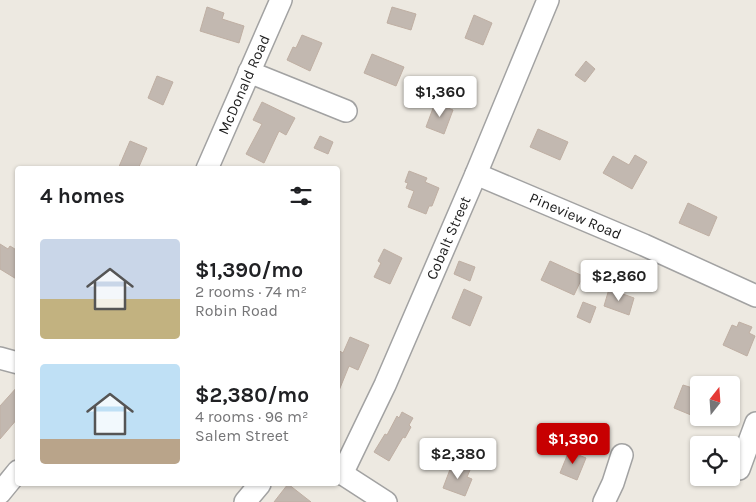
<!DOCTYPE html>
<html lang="en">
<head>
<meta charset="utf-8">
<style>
	:root { --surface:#fff; --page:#f2f2f2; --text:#202124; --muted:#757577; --accent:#c70001 }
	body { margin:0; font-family:Karla,sans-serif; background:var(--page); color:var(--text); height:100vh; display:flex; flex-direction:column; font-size:19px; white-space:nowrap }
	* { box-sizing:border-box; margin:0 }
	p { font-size:16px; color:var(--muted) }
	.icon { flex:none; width:28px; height:28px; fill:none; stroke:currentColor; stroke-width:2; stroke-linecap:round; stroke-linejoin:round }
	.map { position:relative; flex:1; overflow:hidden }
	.sheet { position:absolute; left:15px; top:166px; width:325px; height:320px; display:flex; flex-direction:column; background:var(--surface); border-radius:5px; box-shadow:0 1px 4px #0004 }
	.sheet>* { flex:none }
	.needle { width:32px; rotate:17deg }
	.fabs { position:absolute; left:690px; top:376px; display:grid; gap:10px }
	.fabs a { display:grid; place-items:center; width:50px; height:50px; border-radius:5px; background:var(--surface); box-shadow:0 1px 4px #0004; font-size:25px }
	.price { position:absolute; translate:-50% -42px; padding:0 11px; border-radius:5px; background:#fff; color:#222; font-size:16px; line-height:32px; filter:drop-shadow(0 1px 2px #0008) }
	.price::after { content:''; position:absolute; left:50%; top:30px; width:15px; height:11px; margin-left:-8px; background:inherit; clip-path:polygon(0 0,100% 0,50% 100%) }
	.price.on { background:var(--accent); color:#fff }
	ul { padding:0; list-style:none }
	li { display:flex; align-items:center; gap:15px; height:125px; padding:0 25px }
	li span { display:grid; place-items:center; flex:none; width:140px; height:100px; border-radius:5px; color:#555 }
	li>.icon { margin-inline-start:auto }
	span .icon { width:60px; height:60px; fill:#fffc; stroke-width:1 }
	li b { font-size:21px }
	h2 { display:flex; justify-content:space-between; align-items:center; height:60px; padding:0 25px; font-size:21px }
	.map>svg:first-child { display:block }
	.building { fill:#c2b8b0; stroke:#bfafa3 }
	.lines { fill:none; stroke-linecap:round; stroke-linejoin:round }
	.minor-casing { stroke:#a2a2a2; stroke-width:24 }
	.minor { stroke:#fff; stroke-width:21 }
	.labels { text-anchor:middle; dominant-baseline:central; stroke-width:5; stroke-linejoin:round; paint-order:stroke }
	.street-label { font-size:15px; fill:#1b1b1b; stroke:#fff }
</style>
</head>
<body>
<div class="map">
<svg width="756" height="502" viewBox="0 0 756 502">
	<rect width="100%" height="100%" fill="#ede9e1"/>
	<g class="building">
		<polygon points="207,7 224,13 222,19 244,26 239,43 200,31"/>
		<polygon points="392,7 416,14 411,30 387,23"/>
		<polygon points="474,15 492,23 483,45 465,38"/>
		<polygon points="302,35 322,43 310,71 287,60 293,47 296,48"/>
		<polygon points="372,54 404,67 396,86 364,73"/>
		<polygon points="586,61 595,69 585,82 575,75"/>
		<polygon points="157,76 173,82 163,105 148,98"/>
		<polygon points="262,102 295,118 286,135 279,131 264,163 246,154 262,124 253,120"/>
		<polygon points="435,103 453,110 444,134 426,127"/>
		<polygon points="538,129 568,142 560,160 530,147"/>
		<polygon points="320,136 333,142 328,154 314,148"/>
		<polygon points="130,141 147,148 138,169 118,169"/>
		<polygon points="635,155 647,162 632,189 603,173 613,156 629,165"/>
		<polygon points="409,171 427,178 425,182 439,188 432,206 429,206 426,214 408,207 414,191 406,188 408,183 405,182"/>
		<polygon points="688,203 717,217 709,236 679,223"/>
		<polygon points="0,244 8,249 10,246 18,251 18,280 0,269"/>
		<polygon points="384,249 402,258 390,284 374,277 381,263 378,261"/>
		<polygon points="459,261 475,267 470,281 454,274"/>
		<polygon points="550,261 583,276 574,295 541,280"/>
		<polygon points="464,289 482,297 470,326 452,318"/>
		<polygon points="609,289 634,298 629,315 604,306"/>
		<polygon points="583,302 596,307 590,323 577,317"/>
		<polygon points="739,322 752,327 749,333 755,336 747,356 723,345 732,325 737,327"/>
		<polygon points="350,337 369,345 358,370 349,366 338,393 338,350 343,353"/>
		<polygon points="683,385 699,390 699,396 691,415 674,408"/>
		<polygon points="18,386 18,418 0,439 0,406"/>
		<polygon points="402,412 413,418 409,425 411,427 405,438 403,437 389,461 374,452 385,434 387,435 397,416 399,418"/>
		<polygon points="569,451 586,458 577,480 560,473"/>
		<polygon points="452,464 470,470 467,477 472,479 465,496 443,488"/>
		<polygon points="288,484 311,502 274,502"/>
	</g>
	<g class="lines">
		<g class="minor-casing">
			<g id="minor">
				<polyline points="249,72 346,111"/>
				<path id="s1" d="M207,169l74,-169"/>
				<path id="s2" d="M476,174l168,71 112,51"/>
				<polyline points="0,358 18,363"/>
				<polyline points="739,469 756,423"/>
				<polyline points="338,471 386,502"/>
				<path id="s3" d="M342,474l43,-89 91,-211 72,-174"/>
				<polyline points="0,493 18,471"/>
				<polyline points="245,502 260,484"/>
				<polyline points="604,502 613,483 622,455"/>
			</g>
		</g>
		<use href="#minor" class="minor"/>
	</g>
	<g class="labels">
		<g class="street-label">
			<text stroke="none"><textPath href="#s1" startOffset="92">McDonald Road</textPath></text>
			<text stroke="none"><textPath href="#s2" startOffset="108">Pineview Road</textPath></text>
			<text stroke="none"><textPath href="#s3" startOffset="259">Cobalt Street</textPath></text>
		</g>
	</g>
</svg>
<div class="fabs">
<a><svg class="needle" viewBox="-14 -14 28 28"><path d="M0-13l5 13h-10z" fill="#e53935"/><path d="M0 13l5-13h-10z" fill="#757577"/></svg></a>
<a><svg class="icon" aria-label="locate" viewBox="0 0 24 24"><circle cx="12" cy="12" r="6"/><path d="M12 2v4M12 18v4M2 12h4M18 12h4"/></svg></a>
</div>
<b class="price" style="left:440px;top:118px">$1,360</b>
<b class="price" style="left:619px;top:302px">$2,860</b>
<b class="price on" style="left:573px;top:465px">$1,390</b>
<b class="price" style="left:458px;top:480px">$2,380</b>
<section class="sheet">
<h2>4 homes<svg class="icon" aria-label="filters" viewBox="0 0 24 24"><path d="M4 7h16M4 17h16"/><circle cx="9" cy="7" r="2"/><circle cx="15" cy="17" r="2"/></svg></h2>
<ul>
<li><span style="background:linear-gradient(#c9d6e8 60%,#c2b280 0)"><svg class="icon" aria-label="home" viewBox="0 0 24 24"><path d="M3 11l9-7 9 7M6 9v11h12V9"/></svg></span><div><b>$1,390/mo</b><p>2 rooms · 74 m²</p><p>Robin Road</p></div></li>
<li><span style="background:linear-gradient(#bfe0f5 75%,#b9a48a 0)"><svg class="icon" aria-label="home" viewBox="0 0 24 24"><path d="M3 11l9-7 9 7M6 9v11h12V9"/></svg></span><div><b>$2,380/mo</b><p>4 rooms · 96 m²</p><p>Salem Street</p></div></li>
</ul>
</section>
</div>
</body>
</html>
